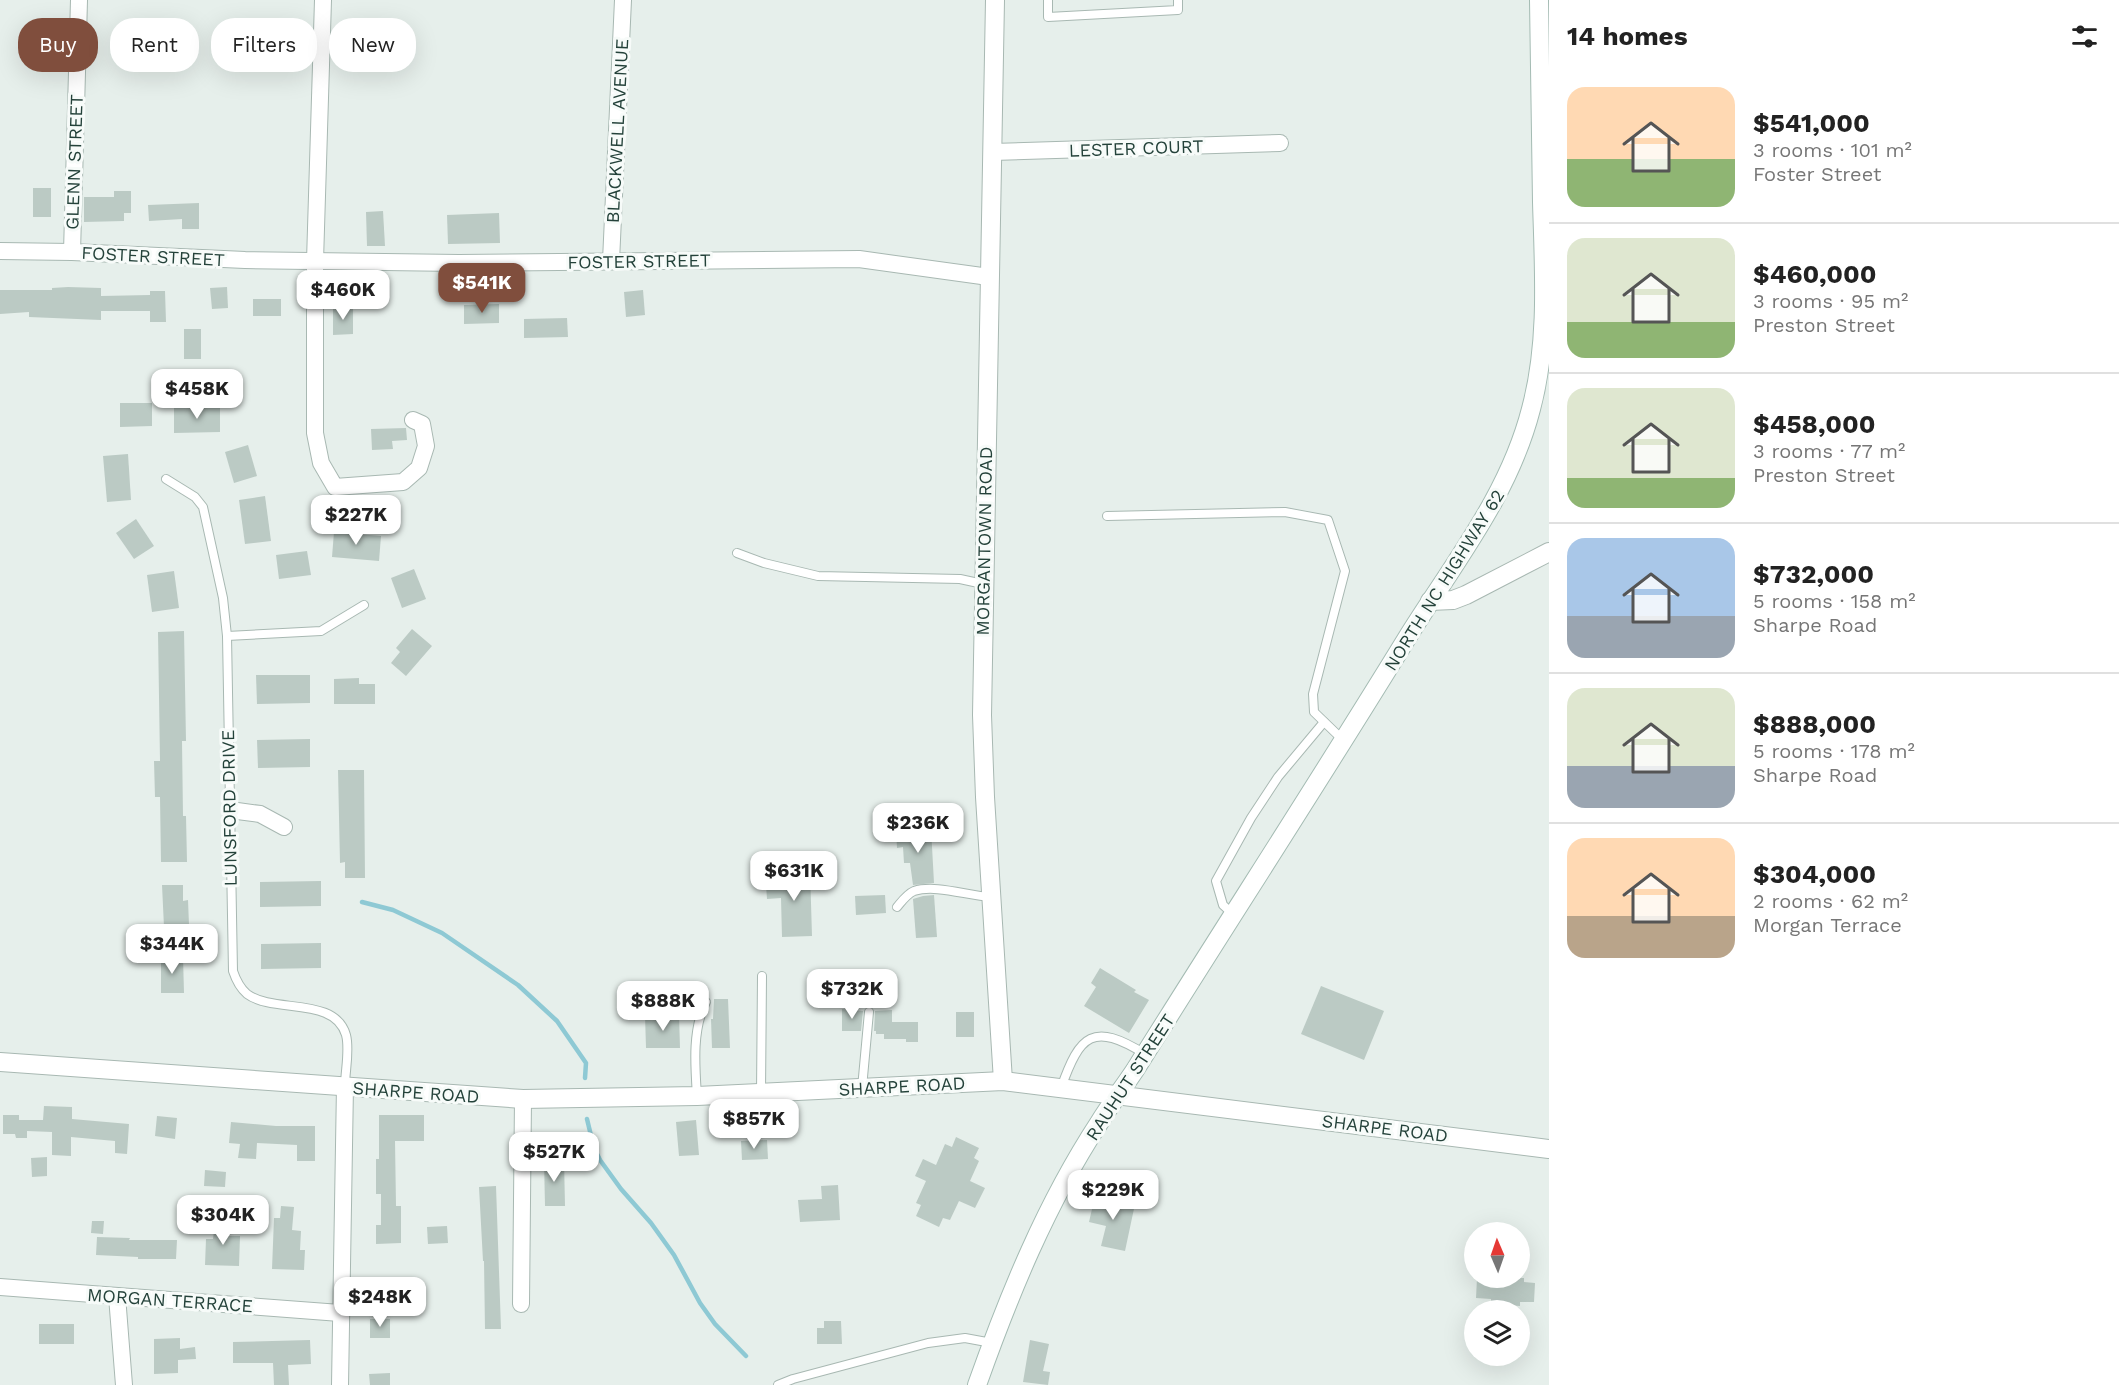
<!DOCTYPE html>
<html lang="en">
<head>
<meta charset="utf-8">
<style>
	:root { --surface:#fff; --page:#f6f6f6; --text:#222; --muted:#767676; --line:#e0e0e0; --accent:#804e3d }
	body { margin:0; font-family:"Work Sans",sans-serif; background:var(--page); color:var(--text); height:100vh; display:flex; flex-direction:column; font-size:22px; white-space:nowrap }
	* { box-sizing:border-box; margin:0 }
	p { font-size:20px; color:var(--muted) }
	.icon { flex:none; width:33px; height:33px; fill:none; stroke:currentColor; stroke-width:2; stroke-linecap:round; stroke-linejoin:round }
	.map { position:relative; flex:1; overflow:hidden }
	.panel { display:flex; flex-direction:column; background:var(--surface); width:570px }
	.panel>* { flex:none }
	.guide { position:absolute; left:18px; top:18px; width:570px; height:54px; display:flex; gap:12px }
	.needle { width:39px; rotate:358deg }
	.buttons { position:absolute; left:1464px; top:1222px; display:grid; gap:12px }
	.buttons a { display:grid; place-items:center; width:66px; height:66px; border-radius:50%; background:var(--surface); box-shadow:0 6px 24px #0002; font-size:30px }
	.price { position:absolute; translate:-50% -51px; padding:0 14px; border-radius:12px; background:#fff; color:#222; font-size:20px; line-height:39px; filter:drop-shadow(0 2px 3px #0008) }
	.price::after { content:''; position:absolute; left:50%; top:36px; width:18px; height:14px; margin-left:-9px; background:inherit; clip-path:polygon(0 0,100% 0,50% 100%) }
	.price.on { background:var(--accent); color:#fff }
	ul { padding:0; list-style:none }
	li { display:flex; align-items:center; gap:18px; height:150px; padding:0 18px }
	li+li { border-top:2px solid var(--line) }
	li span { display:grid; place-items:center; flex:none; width:168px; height:120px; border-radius:18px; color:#555 }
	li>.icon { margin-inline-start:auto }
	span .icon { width:72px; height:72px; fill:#fffc; stroke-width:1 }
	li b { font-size:26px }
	h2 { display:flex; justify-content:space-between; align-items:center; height:72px; padding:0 18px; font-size:26px }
	.chip { padding:0 21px; border-radius:24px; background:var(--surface); box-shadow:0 6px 24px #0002; font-size:21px; line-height:54px }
	.chip.on { background:var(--accent); color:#fff }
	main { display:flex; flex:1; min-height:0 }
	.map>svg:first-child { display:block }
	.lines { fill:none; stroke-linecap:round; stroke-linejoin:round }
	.stream { stroke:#8ec9d4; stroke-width:4.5 }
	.building { fill:#bbcac4 }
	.service-casing { stroke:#a8b8b2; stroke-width:10 }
	.minor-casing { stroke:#a8b8b2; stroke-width:18 }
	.tertiary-casing { stroke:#a8b8b2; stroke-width:20 }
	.secondary-casing { stroke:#a4bbb3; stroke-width:20 }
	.service { stroke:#fff; stroke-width:8 }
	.minor { stroke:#fff; stroke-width:16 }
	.tertiary { stroke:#fff; stroke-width:18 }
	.secondary { stroke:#fff; stroke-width:18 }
	.labels { text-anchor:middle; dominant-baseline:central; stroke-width:6; stroke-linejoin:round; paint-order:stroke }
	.street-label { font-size:18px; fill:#24423a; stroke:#f7fbf9 }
</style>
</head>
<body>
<main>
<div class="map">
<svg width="1549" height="1385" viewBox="0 0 1549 1385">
	<rect width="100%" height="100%" fill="#e6efeb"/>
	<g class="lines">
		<g class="stream">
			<polyline points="362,902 393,910 442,933 518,985 557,1021 586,1063 585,1078"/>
			<polyline points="587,1119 594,1148 600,1160 621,1189 651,1223 674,1255 700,1303 715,1324 746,1356"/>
		</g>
	</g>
	<g class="building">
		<rect x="33" y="188" width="18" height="29"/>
		<polygon points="114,191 131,191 131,213 124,213 124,221 84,222 84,197 114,197"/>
		<polygon points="199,203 199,229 182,229 182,219 149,221 148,205"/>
		<polygon points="383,211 385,246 367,246 366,212"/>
		<polygon points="499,213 500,243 448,244 447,215"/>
		<polygon points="68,287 101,288 101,296 150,295 150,291 165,291 166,322 150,322 150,311 101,311 101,320 29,317 29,312 0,314 0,290 52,290 52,288"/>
		<polygon points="227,287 228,308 212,309 210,288"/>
		<polygon points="643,290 645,315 626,317 624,292"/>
		<rect x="253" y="299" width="28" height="17"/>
		<polygon points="499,304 499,323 464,324 464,305"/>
		<polygon points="333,307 353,307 353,334 333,335"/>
		<polygon points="567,318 568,337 524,338 524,319"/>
		<rect x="184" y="329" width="17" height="30"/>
		<polygon points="120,403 152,403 152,426 120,427"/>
		<polygon points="220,406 220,432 174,433 174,407"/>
		<polygon points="406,428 407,440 392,441 393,449 372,450 371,429"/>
		<polygon points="248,445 257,476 234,483 225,452"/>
		<polygon points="128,454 131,500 107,502 103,456"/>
		<polygon points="265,496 271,541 245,544 239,500"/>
		<polygon points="136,519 154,546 134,559 116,533"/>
		<polygon points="334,532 381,536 379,561 332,557"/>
		<polygon points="307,551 311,575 279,579 276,555"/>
		<polygon points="414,569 426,599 402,608 391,578"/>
		<polygon points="174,571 179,608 152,612 147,575"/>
		<polygon points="412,629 432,646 406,676 391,663 400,652 396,648"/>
		<polygon points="184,631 186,741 182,741 183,816 186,816 187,862 161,862 160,797 155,797 154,761 160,761 158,632"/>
		<polygon points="256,675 310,675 310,703 257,704"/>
		<polygon points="359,678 359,684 375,684 375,704 334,704 334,679"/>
		<polygon points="310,739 310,767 258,768 257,740"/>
		<polygon points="338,770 364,770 365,878 345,878 345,862 340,863"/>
		<polygon points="931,828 934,883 913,885 910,863 904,863 903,847 897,848 896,830"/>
		<polygon points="780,870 810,870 812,936 782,937 781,898 767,899 766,885 781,885"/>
		<polygon points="321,881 321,906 260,907 260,882"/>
		<polygon points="162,885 183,885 183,901 188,900 189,925 164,927"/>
		<polygon points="885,895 886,913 856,915 855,896"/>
		<polygon points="934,895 937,937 916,938 913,899 923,896"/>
		<polygon points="321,943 321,968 261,969 261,944"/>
		<polygon points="161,957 183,957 184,993 161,993"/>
		<polygon points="1100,968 1136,990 1134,992 1149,1000 1129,1033 1084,1006 1096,987 1091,983"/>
		<polygon points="1321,986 1384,1011 1364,1060 1301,1034"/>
		<polygon points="714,999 728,999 730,1048 712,1048 711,1019 713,1019"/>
		<polygon points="842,1009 863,1011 861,1031 842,1031"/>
		<polygon points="892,1010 892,1022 918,1022 918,1042 906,1042 906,1039 884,1039 884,1034 876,1034 876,1031 874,1031 875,1011"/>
		<rect x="956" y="1012" width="18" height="25"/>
		<polygon points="679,1015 680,1048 646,1048 645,1016"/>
		<polygon points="44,1106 72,1107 72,1119 129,1124 127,1154 115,1153 115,1141 71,1137 71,1156 52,1155 52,1132 27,1131 27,1138 16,1138 15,1134 3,1134 3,1115 19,1115 19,1120 43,1120"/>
		<polygon points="379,1115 424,1115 424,1141 395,1141 396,1206 401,1206 401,1243 376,1244 376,1225 381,1225 381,1194 376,1194 376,1159 379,1159"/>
		<polygon points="157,1116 177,1118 175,1139 155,1136"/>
		<polygon points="696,1120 699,1155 679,1156 676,1122"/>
		<polygon points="231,1122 276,1126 315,1126 315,1161 297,1161 297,1145 257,1143 256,1159 238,1158 240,1144 229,1143"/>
		<polygon points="956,1137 979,1148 974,1158 979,1161 970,1181 985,1188 975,1208 959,1201 950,1220 943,1218 939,1227 916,1216 921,1205 916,1203 926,1181 915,1176 923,1159 936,1165 945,1144 952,1147"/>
		<polygon points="767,1140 768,1159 742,1160 741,1141"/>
		<polygon points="47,1157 47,1176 32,1177 31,1158"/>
		<polygon points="544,1160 564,1160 565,1206 545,1206"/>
		<polygon points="205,1170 226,1172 225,1187 204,1186"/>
		<polygon points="838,1185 840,1220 800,1222 798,1200 822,1199 821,1186"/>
		<polygon points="496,1186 501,1329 485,1329 484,1261 483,1261 479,1187"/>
		<polygon points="1095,1196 1135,1204 1125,1251 1101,1246 1106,1226 1089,1222"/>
		<polygon points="281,1206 294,1207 292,1230 301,1231 300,1250 305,1250 304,1270 272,1269 274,1218 280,1218"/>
		<polygon points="216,1215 229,1217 227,1236 240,1236 239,1266 205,1265 206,1239 213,1239"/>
		<polygon points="92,1221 104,1221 103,1234 91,1233"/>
		<polygon points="447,1226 448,1243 428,1244 427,1227"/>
		<polygon points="97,1237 130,1238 129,1240 177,1240 176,1259 138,1259 138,1257 96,1255"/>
		<polygon points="1477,1278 1524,1278 1524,1282 1535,1283 1534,1302 1520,1302 1520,1306 1491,1304 1491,1299 1476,1298"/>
		<rect x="370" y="1319" width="20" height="19"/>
		<polygon points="824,1321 841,1321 842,1344 817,1344 817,1328 824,1328"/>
		<rect x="39" y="1324" width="35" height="20"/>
		<polygon points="180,1338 180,1349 195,1347 196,1359 178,1360 178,1373 154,1374 154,1339"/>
		<polygon points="310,1340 311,1364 288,1365 289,1385 274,1385 273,1363 233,1363 233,1342"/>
		<polygon points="1030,1340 1049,1344 1043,1371 1050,1372 1048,1385 1023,1382"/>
		<polygon points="390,1373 390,1385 370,1385 369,1374"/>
	</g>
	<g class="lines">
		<g class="service-casing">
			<g id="service">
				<polyline points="1048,0 1048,17 1178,10 1178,0"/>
				<path d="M166,479l29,18 8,10 20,91 4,38 6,335c3,9 7,17 14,23 27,20 88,2 99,41 4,15 -1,36 -1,51"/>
				<polyline points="1107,516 1285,512 1328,520 1345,571 1313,694 1314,712 1343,740"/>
				<polyline points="737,553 764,563 818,576 960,579 983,584"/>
				<polyline points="227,636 321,631 364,605"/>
				<path d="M897,907c5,-6 10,-13 17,-16 22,-7 54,5 77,6"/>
				<polyline points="1234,915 1223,905 1216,881 1251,818 1278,777 1324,722"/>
				<polyline points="862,1088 869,1012"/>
				<path d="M1061,1088c19,-54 32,-66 84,-34"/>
				<polyline points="761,1093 762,976"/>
				<path d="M697,1096c-2,-30 -5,-67 9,-94"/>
				<polyline points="778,1385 793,1379 928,1343 965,1338 992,1343"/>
			</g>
		</g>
		<g class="minor-casing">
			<g id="minor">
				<polyline points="323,0 315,261 315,433 321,463 335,487 403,482 419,468 426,446 422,424 413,420"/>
				<polyline points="992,152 1280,143"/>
				<polyline points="0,251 72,252 245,260 459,263 859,259 989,277"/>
				<polyline points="72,252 79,0"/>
				<polyline points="611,261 623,0"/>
				<polyline points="230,810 260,814 284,827"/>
				<polyline points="0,1287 340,1313"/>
				<polyline points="117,1296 124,1385"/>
				<polyline points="521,1304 523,1099"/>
				<polyline points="340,1385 345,1086"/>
			</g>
		</g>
		<g class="tertiary-casing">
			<g id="tertiary">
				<polyline points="995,0 982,715 985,797 1003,1081"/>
				<polyline points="1430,601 1453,600 1466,595 1549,552"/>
				<polyline points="0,1062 523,1099 697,1096 1003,1081 1549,1149"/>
			</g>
		</g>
		<g class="secondary-casing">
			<path id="secondary" d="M977,1385c32,-90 69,-181 122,-262 11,-18 24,-35 36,-53 90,-144 183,-287 272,-432 46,-74 102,-143 124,-229 18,-67 13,-138 11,-207 -1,-67 -2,-135 -3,-202"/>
		</g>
		<use href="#service" class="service"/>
		<use href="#minor" class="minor"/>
		<use href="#tertiary" class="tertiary"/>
		<use href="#secondary" class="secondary"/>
	</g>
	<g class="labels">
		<g class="street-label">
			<text transform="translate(617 131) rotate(-87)">BLACKWELL AVENUE</text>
			<text transform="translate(1136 148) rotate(-2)">LESTER COURT</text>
			<text transform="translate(74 162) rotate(-88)">GLENN STREET</text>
			<text transform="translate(153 256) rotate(3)">FOSTER STREET</text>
			<text transform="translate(639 261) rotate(-1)">FOSTER STREET</text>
			<text transform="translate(984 541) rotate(-89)">MORGANTOWN ROAD</text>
			<text transform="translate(1444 580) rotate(-58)">NORTH NC HIGHWAY 62</text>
			<text transform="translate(229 808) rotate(-91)">LUNSFORD DRIVE</text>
			<text transform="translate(1130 1077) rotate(-57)">RAUHUT STREET</text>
			<text transform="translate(902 1086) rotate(-3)">SHARPE ROAD</text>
			<text transform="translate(416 1092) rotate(4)">SHARPE ROAD</text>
			<text transform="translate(1385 1128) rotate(7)">SHARPE ROAD</text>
			<text transform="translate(170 1300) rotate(4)">MORGAN TERRACE</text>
		</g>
	</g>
</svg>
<div class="buttons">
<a><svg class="needle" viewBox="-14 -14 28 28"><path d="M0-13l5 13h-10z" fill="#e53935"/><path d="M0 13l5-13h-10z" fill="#767676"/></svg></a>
<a><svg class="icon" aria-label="layers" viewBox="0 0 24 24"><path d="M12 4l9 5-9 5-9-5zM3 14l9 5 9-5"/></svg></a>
</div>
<b class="price on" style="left:482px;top:314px">$541K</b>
<b class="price" style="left:343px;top:321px">$460K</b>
<b class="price" style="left:197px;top:420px">$458K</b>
<b class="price" style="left:356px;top:546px">$227K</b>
<b class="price" style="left:918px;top:854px">$236K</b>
<b class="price" style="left:794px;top:902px">$631K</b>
<b class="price" style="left:172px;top:975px">$344K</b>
<b class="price" style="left:852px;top:1020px">$732K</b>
<b class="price" style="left:663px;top:1032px">$888K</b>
<b class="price" style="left:754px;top:1150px">$857K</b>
<b class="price" style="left:554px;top:1183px">$527K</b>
<b class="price" style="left:1113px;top:1221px">$229K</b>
<b class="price" style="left:223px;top:1246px">$304K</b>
<b class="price" style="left:380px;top:1328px">$248K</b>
<div class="guide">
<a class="chip on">Buy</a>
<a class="chip">Rent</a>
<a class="chip">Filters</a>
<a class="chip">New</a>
</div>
</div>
<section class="panel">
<h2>14 homes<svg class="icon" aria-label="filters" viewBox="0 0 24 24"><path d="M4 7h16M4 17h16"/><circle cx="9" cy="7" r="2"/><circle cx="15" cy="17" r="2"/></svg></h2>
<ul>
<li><span style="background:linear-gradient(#ffd9b3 60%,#8fb573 0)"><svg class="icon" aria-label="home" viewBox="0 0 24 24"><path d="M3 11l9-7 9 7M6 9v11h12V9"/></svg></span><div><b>$541,000</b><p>3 rooms · 101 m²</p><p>Foster Street</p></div></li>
<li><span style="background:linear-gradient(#dfe7d0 70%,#8fb573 0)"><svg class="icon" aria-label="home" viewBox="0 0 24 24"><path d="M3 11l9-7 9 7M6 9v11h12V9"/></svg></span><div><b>$460,000</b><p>3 rooms · 95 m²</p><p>Preston Street</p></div></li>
<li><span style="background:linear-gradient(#dfe7d0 75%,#8fb573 0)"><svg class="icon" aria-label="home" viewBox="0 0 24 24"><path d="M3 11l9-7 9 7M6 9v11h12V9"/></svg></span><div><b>$458,000</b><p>3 rooms · 77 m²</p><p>Preston Street</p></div></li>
<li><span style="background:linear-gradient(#a9c7e8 65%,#9aa5b1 0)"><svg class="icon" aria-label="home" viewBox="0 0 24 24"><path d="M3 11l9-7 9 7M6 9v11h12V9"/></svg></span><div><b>$732,000</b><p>5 rooms · 158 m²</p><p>Sharpe Road</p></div></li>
<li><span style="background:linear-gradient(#dfe7d0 65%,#9aa5b1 0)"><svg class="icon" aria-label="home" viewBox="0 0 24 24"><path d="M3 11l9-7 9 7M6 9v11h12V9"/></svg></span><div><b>$888,000</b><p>5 rooms · 178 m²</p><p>Sharpe Road</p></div></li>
<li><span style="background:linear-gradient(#ffd9b3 65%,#b9a48a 0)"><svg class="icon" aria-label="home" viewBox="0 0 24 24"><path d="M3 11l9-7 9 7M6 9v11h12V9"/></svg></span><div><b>$304,000</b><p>2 rooms · 62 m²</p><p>Morgan Terrace</p></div></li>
</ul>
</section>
</main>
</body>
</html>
